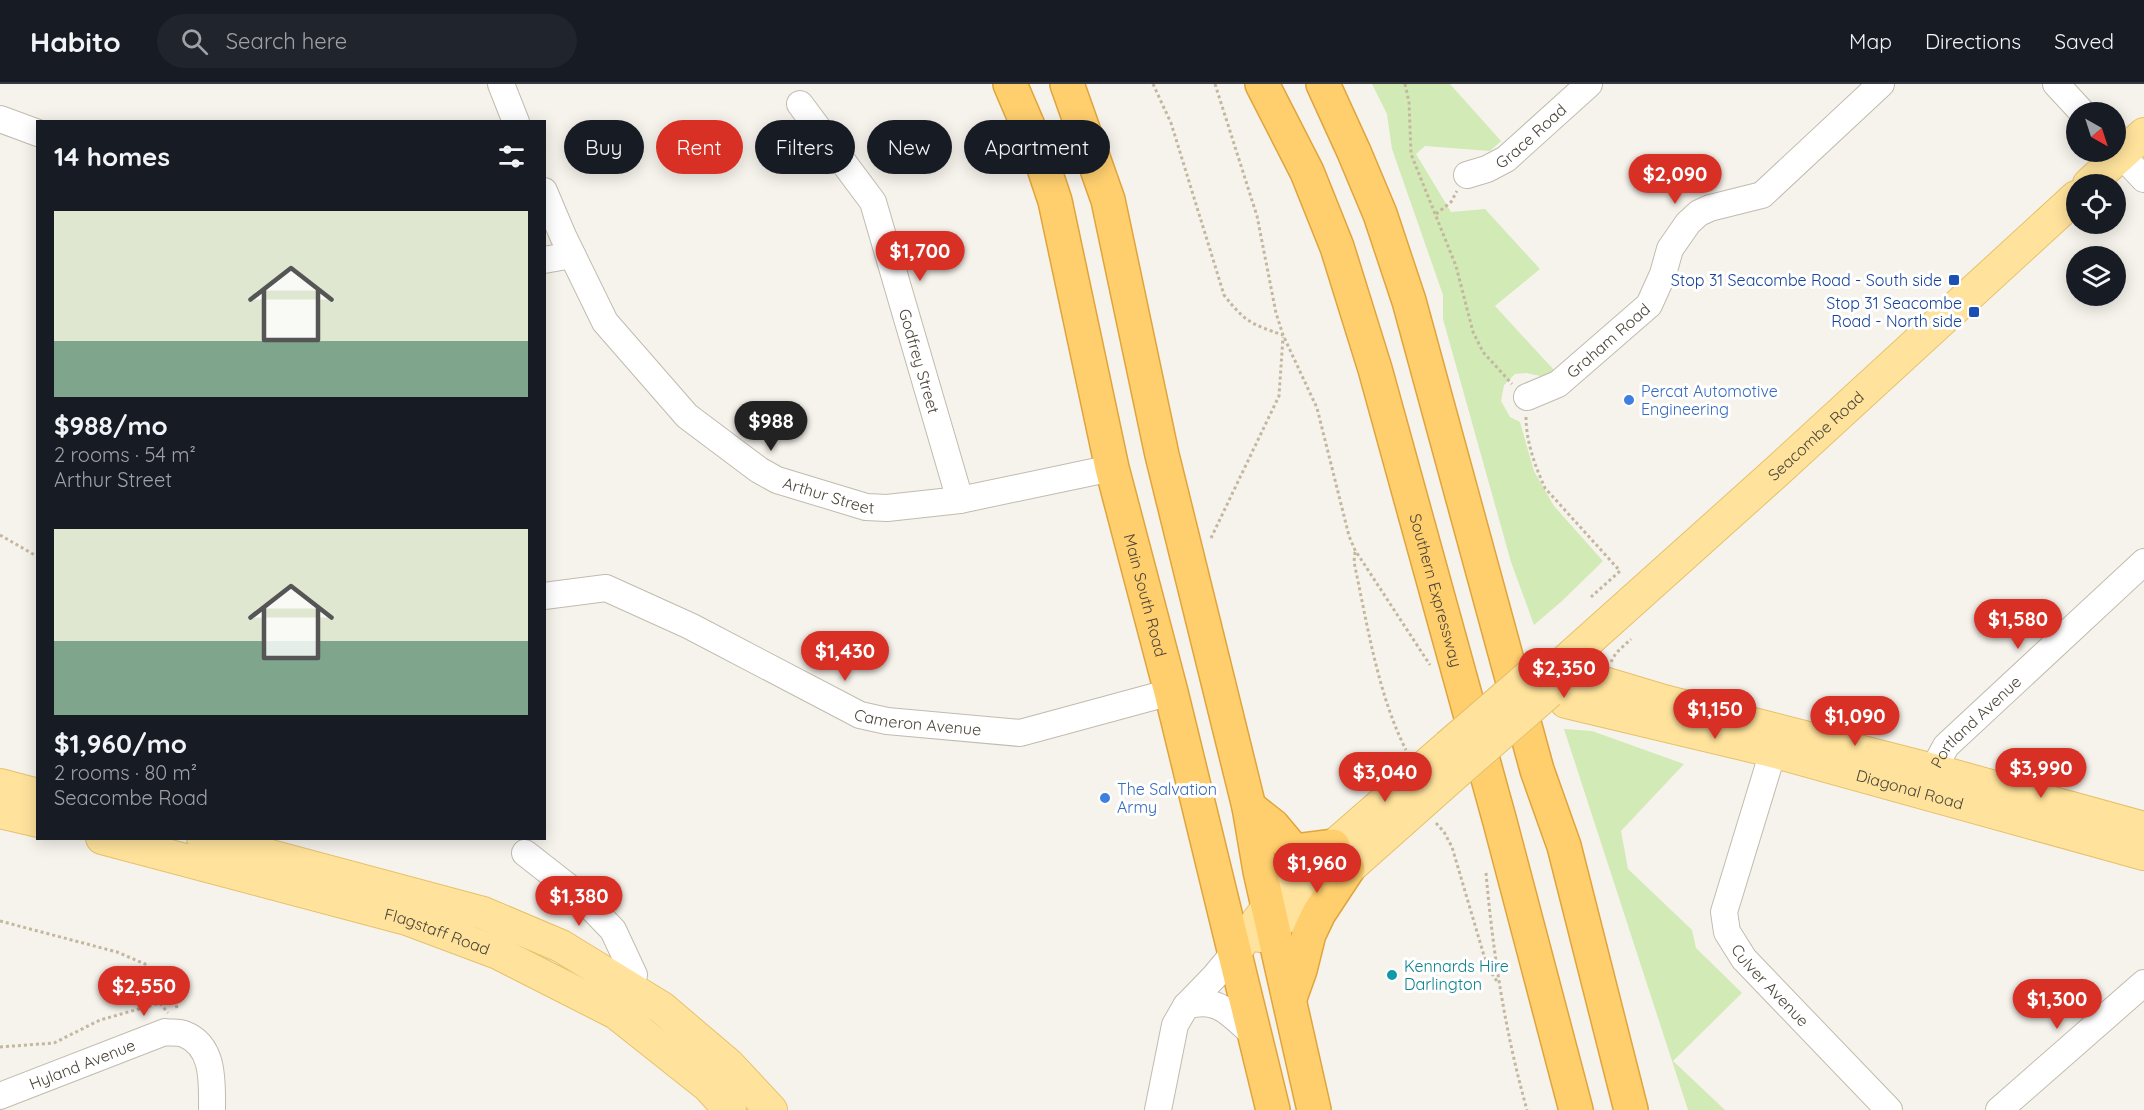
<!DOCTYPE html>
<html lang="en">
<head>
<meta charset="utf-8">
<style>
	:root { --surface:#171b24; --page:#20242c; --text:#f1f3f6; --muted:#9ea1a6; --line:#363941; --accent:#d93025 }
	body { margin:0; font-family:Quicksand,sans-serif; background:var(--page); color:var(--text); height:100vh; display:flex; flex-direction:column; font-size:22px; white-space:nowrap }
	* { box-sizing:border-box; margin:0 }
	p { font-size:20px; color:var(--muted) }
	.icon { flex:none; width:33px; height:33px; fill:none; stroke:currentColor; stroke-width:2; stroke-linecap:round; stroke-linejoin:round }
	.map { position:relative; flex:1; overflow:hidden }
	.side { position:absolute; left:36px; top:36px; width:510px; height:720px; display:flex; flex-direction:column; background:var(--surface); border-radius:0px; box-shadow:0 3px 15px #0003 }
	.side>* { flex:none }
	.guide { position:absolute; left:564px; top:36px; width:570px; height:54px; display:flex; gap:12px }
	.needle { width:39px; rotate:141deg }
	.controls { position:absolute; left:2066px; top:18px; display:grid; gap:12px }
	.controls a { display:grid; place-items:center; width:60px; height:60px; border-radius:50%; background:var(--surface); box-shadow:0 3px 15px #0003; font-size:30px }
	.price { position:absolute; translate:-50% -51px; padding:0 14px; border-radius:21px; background:var(--accent); color:#fff; font-size:20px; line-height:39px; filter:drop-shadow(0 2px 3px #0008) }
	.price::after { content:''; position:absolute; left:50%; top:36px; width:18px; height:14px; margin-left:-9px; background:inherit; clip-path:polygon(0 0,100% 0,50% 100%) }
	.price.on { background:#222; color:#fff }
	ul { padding:0; list-style:none }
	li { display:grid; align-content:center; gap:12px; height:318px; padding:0 18px }
	li span { display:grid; place-items:center; height:186px; border-radius:0px; color:#555 }
	li>.icon { margin-inline-start:auto }
	span .icon { width:108px; height:108px; fill:#fffc; stroke-width:1 }
	li b { font-size:26px }
	h2 { display:flex; justify-content:space-between; align-items:center; height:72px; padding:0 18px; font-size:26px }
	.pill { padding:0 21px; border-radius:27px; background:var(--surface); box-shadow:0 3px 15px #0003; font-size:21px; line-height:54px }
	.pill.on { background:var(--accent); color:#fff }
	header { display:flex; align-items:center; gap:36px; box-sizing:border-box; height:84px; padding:0 30px; background:var(--surface); border-bottom:2px solid var(--line) }
	header strong { font-size:28px }
	nav { display:flex; gap:33px; margin-inline-start:auto; font-size:21px }
	.search { width:420px; height:54px; background:var(--page); display:flex; align-items:center; gap:15px; box-sizing:border-box; padding:0 21px; border-radius:33px; color:var(--muted); font-size:22px }
	.map>svg:first-child { display:block }
	.green { fill:#d2eab5 }
	.lines { fill:none; stroke-linecap:round; stroke-linejoin:round }
	.minor-casing { stroke:#c2bbae; stroke-width:28 }
	.major-casing { stroke:#e6c16a; stroke-width:34 }
	.highway-casing { stroke:#e0a43c; stroke-width:36 }
	.path { stroke:#c4b79f; stroke-width:3; stroke-dasharray:3 3; stroke-linecap:butt }
	.minor { stroke:#fff; stroke-width:26 }
	.major { stroke:#ffe39c; stroke-width:32 }
	.highway { stroke:#ffcf6e; stroke-width:33 }
	.major-bridge-casing { stroke:#e6c16a; stroke-width:34; stroke-linecap:butt }
	.major-bridge { stroke:#ffe39c; stroke-width:32 }
	.transit-dot { fill:#1a4fb4; stroke:#fff; stroke-width:2 }
	.shop-dot { fill:#3f7fe0; stroke:#fff; stroke-width:2 }
	.culture-dot { fill:#0f9aa8; stroke:#fff; stroke-width:2 }
	.labels { text-anchor:middle; dominant-baseline:central; stroke-width:6; stroke-linejoin:round; paint-order:stroke }
	.street-label { font-size:16px; fill:#4b4439; stroke:#fff }
	.transit-label { font-size:16px; fill:#164399; stroke:#fff; text-anchor:end }
	.shop-label { font-size:16px; fill:#366cbe; stroke:#fff; text-anchor:start }
	.culture-label { font-size:16px; fill:#0d838f; stroke:#fff; text-anchor:start }
</style>
</head>
<body>
<header>
<strong>Habito</strong>
<div class="search"><svg class="icon" aria-label="search" viewBox="0 0 24 24"><circle cx="10" cy="10" r="6"/><path d="M15 15l6 6"/></svg>Search here</div>
<nav><a>Map</a><a>Directions</a><a>Saved</a></nav>
</header>
<div class="map">
<svg width="2144" height="1026" viewBox="0 0 2144 1026">
	<rect width="100%" height="100%" fill="#f6f3ec"/>
	<g class="green">
		<polygon points="1372,0 1450,0 1501,57 1490,67 1425,62 1416,70 1451,128 1485,125 1540,185 1495,222 1554,286 1545,293 1526,289 1515,290 1504,301 1501,317 1510,333 1520,338 1534,387 1554,422 1603,477 1562,517 1534,541 1511,478 1443,235 1443,211 1392,65 1387,30"/>
		<polygon points="1564,645 1592,647 1684,680 1621,747 1628,785 1692,846 1696,864 1742,909 1673,977 1725,1026 1688,1026"/>
	</g>
	<g class="lines">
		<g class="minor-casing">
			<g id="minor">
				<polyline points="501,0 516,38"/>
				<polyline points="2056,0 2082,28"/>
				<path id="s1" d="M800,20l73,98 87,298"/>
				<polyline points="0,35 38,49"/>
				<polyline points="2115,64 2144,95"/>
				<path id="s2" d="M1467,91l20,-6 19,-10 83,-75"/>
				<path id="s3" d="M544,107l19,45 42,86 82,94 72,54 18,10 89,27 21,1 73,-8 152,-32"/>
				<polyline points="544,176 572,171"/>
				<path id="s4" d="M1527,313l31,-13 91,-79 14,-31 7,-25 18,-26 11,-10 11,-5 52,-13 119,-111"/>
				<path id="s5" d="M544,512l62,-8 84,38 170,89 27,6 133,12 151,-41"/>
				<path id="s6" d="M1778,651l-54,177 3,20 17,27 145,151"/>
				<path id="s7" d="M1927,702l6,-16 13,-24 198,-184"/>
				<polyline points="525,769 580,812 613,846 634,891 630,905 622,919"/>
				<path d="M1186,922c33,-10 45,9 68,29"/>
				<path id="s8" d="M0,1012l165,-64c5,1 14,0 19,2 31,12 28,49 28,76"/>
				<polyline points="1158,1026 1175,941 1186,922 1215,892 1234,869"/>
				<polyline points="1999,1026 2144,899"/>
			</g>
		</g>
		<g class="major-casing">
			<g id="major">
				<polyline points="2089,100 2144,50"/>
				<polyline points="1542,581 1552,589 1584,593 1664,617 1933,686 2144,744"/>
				<path id="s9" d="M1552,589l14,29 206,49 372,103"/>
				<path id="s10" d="M1549,608l3,-19 222,-199 302,-277"/>
				<polyline points="0,701 38,711"/>
				<polyline points="0,728 38,737"/>
				<path id="s11" d="M102,754l305,81 91,34 118,60 92,73 22,24"/>
				<polyline points="203,754 483,829 561,862 662,924 729,981 771,1026"/>
				<polyline points="1260,852 1348,785 1456,689"/>
				<polyline points="1234,869 1268,823 1290,800 1448,662"/>
			</g>
		</g>
		<g class="highway-casing">
			<g id="highway">
				<path id="s12" d="M1010,0l27,63 18,54 57,267 59,224 102,418"/>
				<polyline points="1067,0 1108,116 1162,371 1249,723 1260,787 1314,1026"/>
				<path id="s13" d="M1262,0l45,88 30,75 38,122 125,453 76,288"/>
				<polyline points="1323,0 1354,68 1380,130 1409,217 1537,686 1564,762 1631,1026"/>
				<polyline points="1249,723 1273,742 1294,767 1333,762"/>
				<polyline points="1290,914 1300,886 1309,850 1319,829 1348,785"/>
			</g>
		</g>
		<g class="path">
			<path d="M1153,0l18,39 53,172c21,27 27,29 59,40"/>
			<polyline points="1215,0 1257,132 1276,229 1283,251 1317,324 1349,452 1355,466 1430,581"/>
			<polyline points="1405,0 1409,18 1411,70 1456,182 1473,248 1483,268 1512,300"/>
			<polyline points="1436,130 1451,118 1457,107"/>
			<path d="M1526,333c0,24 9,49 19,71l75,83 -29,26"/>
			<polyline points="0,451 38,473"/>
			<polyline points="1211,454 1279,312 1283,253"/>
			<path d="M1355,468l-1,10c13,61 24,133 52,188"/>
			<polyline points="1611,578 1616,569 1631,555"/>
			<polyline points="1436,739 1444,748 1452,763 1487,882 1498,899"/>
			<path d="M1486,789c7,80 19,159 41,237"/>
			<polyline points="0,837 117,868 145,880 165,899 175,918 178,927"/>
			<polyline points="0,963 54,959 100,936 160,919 168,929"/>
		</g>
		<use href="#minor" class="minor"/>
		<use href="#major" class="major"/>
		<use href="#highway" class="highway"/>
		<g class="major-bridge-casing">
			<g id="major-bridge">
				<polyline points="1448,662 1542,581"/>
				<polyline points="1456,689 1549,608"/>
			</g>
		</g>
		<use href="#major-bridge" class="major-bridge"/>
	</g>
	<g class="transit-dot">
		<rect x="1948" y="190" width="12" height="12" rx="3"/>
		<rect x="1968" y="222" width="12" height="12" rx="3"/>
	</g>
	<g class="shop-dot">
		<circle cx="1629" cy="316" r="6"/>
		<circle cx="1105" cy="714" r="6"/>
	</g>
	<circle class="culture-dot" cx="1392" cy="891" r="6"/>
	<g class="labels">
		<g class="street-label">
			<text stroke="none"><textPath href="#s2" startOffset="76">Grace Road</textPath></text>
			<text stroke="none"><textPath href="#s4" startOffset="100">Graham Road</textPath></text>
			<text stroke="none"><textPath href="#s1" startOffset="288">Godfrey Street</textPath></text>
			<text stroke="none"><textPath href="#s10" startOffset="374">Seacombe Road</textPath></text>
			<text stroke="none"><textPath href="#s3" startOffset="434">Arthur Street</textPath></text>
			<text stroke="none"><textPath href="#s13" startOffset="537">Southern Expressway</textPath></text>
			<text stroke="none"><textPath href="#s12" startOffset="530">Main South Road</textPath></text>
			<text stroke="none"><textPath href="#s5" startOffset="405">Cameron Avenue</textPath></text>
			<text stroke="none"><textPath href="#s7" startOffset="82">Portland Avenue</textPath></text>
			<text stroke="none"><textPath href="#s9" startOffset="387">Diagonal Road</textPath></text>
			<text stroke="none"><textPath href="#s11" startOffset="348">Flagstaff Road</textPath></text>
			<text stroke="none"><textPath href="#s6" startOffset="274">Culver Avenue</textPath></text>
			<text stroke="none"><textPath href="#s8" startOffset="88">Hyland Avenue</textPath></text>
		</g>
		<g class="transit-label">
			<text x="1942" y="196">Stop 31 Seacombe Road - South side</text>
			<text x="1962" y="219">Stop 31 Seacombe<tspan x="1962" dy="18">Road - North side</tspan></text>
		</g>
		<g class="shop-label">
			<text x="1641" y="307">Percat Automotive<tspan x="1641" dy="18">Engineering</tspan></text>
			<text x="1117" y="705">The Salvation<tspan x="1117" dy="18">Army</tspan></text>
		</g>
		<g class="culture-label">
			<text x="1404" y="882">Kennards Hire<tspan x="1404" dy="18">Darlington</tspan></text>
		</g>
	</g>
</svg>
<div class="controls">
<a><svg class="needle" viewBox="-14 -14 28 28"><path d="M0-13l5 13h-10z" fill="#e53935"/><path d="M0 13l5-13h-10z" fill="#9ea1a6"/></svg></a>
<a><svg class="icon" aria-label="locate" viewBox="0 0 24 24"><circle cx="12" cy="12" r="6"/><path d="M12 2v4M12 18v4M2 12h4M18 12h4"/></svg></a>
<a><svg class="icon" aria-label="layers" viewBox="0 0 24 24"><path d="M12 4l9 5-9 5-9-5zM3 14l9 5 9-5"/></svg></a>
</div>
<b class="price" style="left:1675px;top:121px">$2,090</b>
<b class="price" style="left:920px;top:198px">$1,700</b>
<b class="price on" style="left:771px;top:368px">$988</b>
<b class="price" style="left:2018px;top:566px">$1,580</b>
<b class="price" style="left:845px;top:598px">$1,430</b>
<b class="price" style="left:1564px;top:615px">$2,350</b>
<b class="price" style="left:1715px;top:656px">$1,150</b>
<b class="price" style="left:1855px;top:663px">$1,090</b>
<b class="price" style="left:2041px;top:715px">$3,990</b>
<b class="price" style="left:1385px;top:719px">$3,040</b>
<b class="price" style="left:1317px;top:810px">$1,960</b>
<b class="price" style="left:579px;top:843px">$1,380</b>
<b class="price" style="left:144px;top:933px">$2,550</b>
<b class="price" style="left:2057px;top:946px">$1,300</b>
<div class="guide">
<a class="pill">Buy</a>
<a class="pill on">Rent</a>
<a class="pill">Filters</a>
<a class="pill">New</a>
<a class="pill">Apartment</a>
</div>
<section class="side">
<h2>14 homes<svg class="icon" aria-label="filters" viewBox="0 0 24 24"><path d="M4 7h16M4 17h16"/><circle cx="9" cy="7" r="2"/><circle cx="15" cy="17" r="2"/></svg></h2>
<ul>
<li><span style="background:linear-gradient(#dfe7d0 70%,#7fa58c 0)"><svg class="icon" aria-label="home" viewBox="0 0 24 24"><path d="M3 11l9-7 9 7M6 9v11h12V9"/></svg></span><div><b>$988/mo</b><p>2 rooms · 54 m²</p><p>Arthur Street</p></div></li>
<li><span style="background:linear-gradient(#dfe7d0 60%,#7fa58c 0)"><svg class="icon" aria-label="home" viewBox="0 0 24 24"><path d="M3 11l9-7 9 7M6 9v11h12V9"/></svg></span><div><b>$1,960/mo</b><p>2 rooms · 80 m²</p><p>Seacombe Road</p></div></li>
</ul>
</section>
</div>
</body>
</html>
